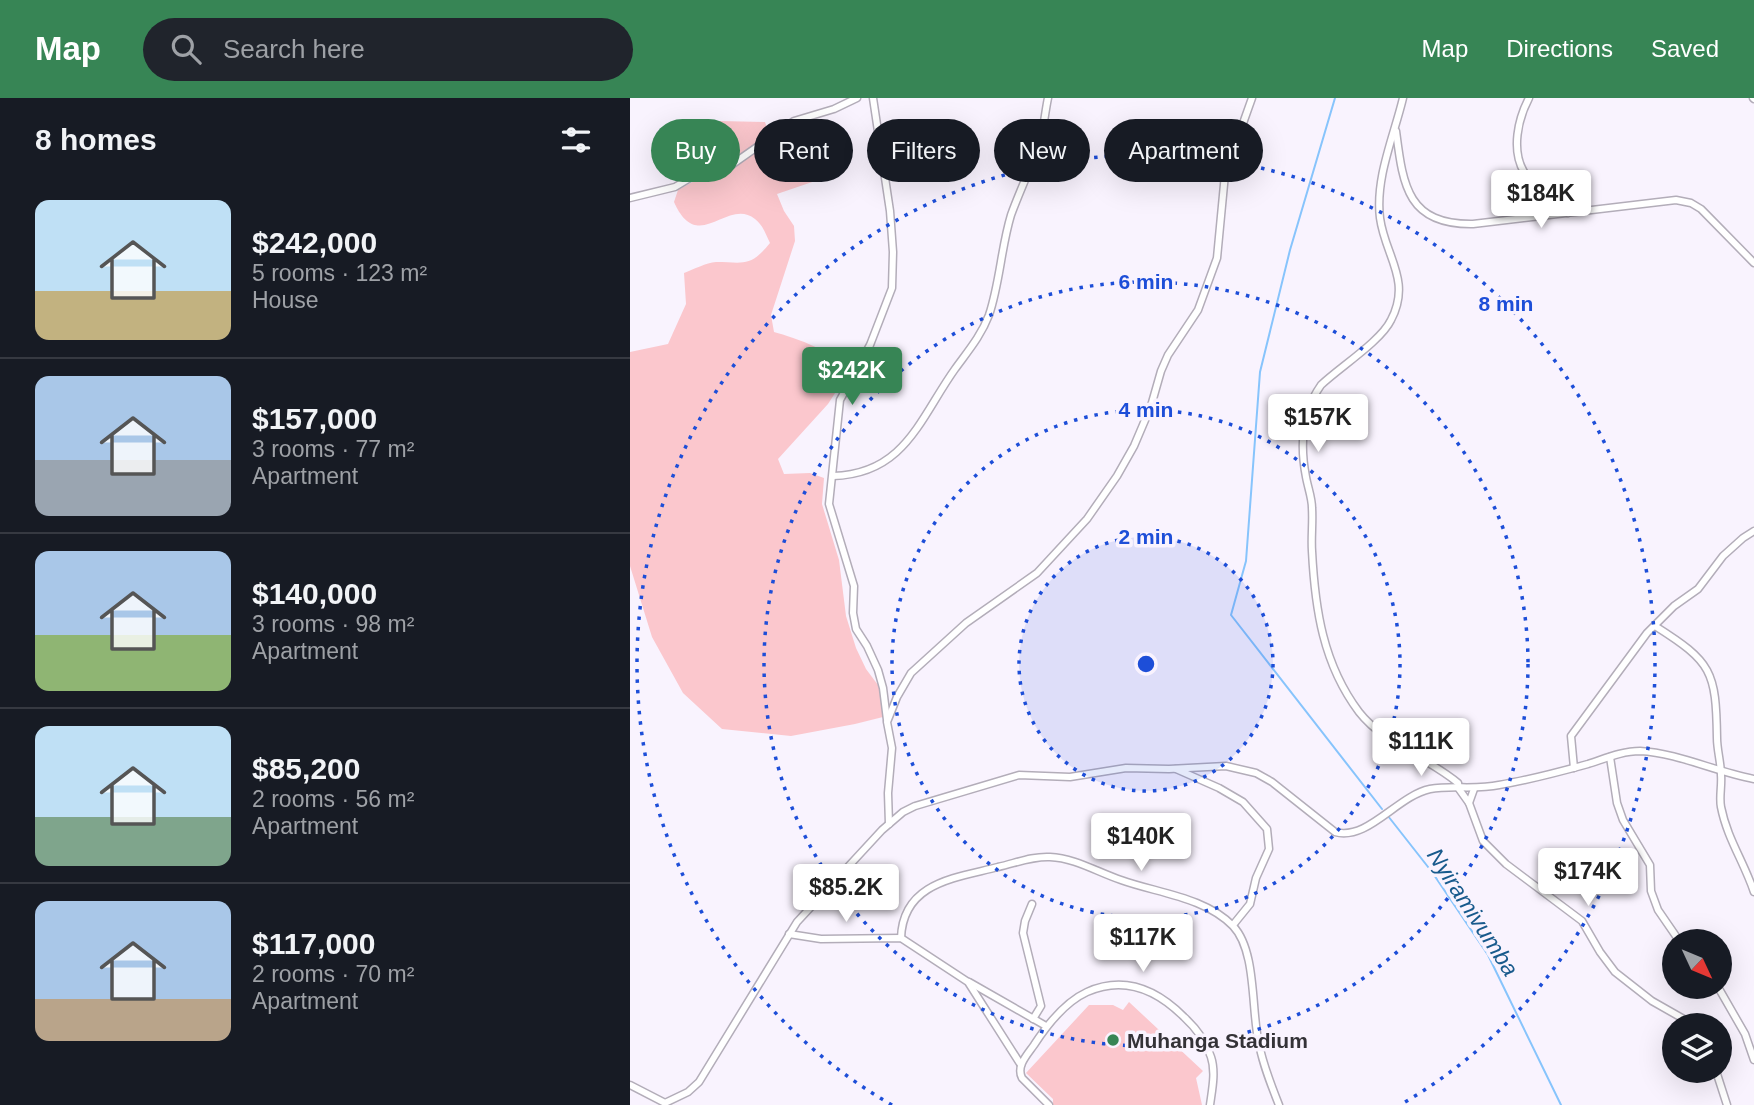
<!DOCTYPE html>
<html lang="en">
<head>
<meta charset="utf-8">
<style>
	:root { --surface:#171b24; --page:#20242c; --text:#f1f3f6; --muted:#9ea1a6; --line:#363941; --accent:#378555 }
	body { margin:0; font-family:Helvetica,sans-serif; background:var(--page); color:var(--text); height:100vh; display:flex; flex-direction:column; font-size:26px; white-space:nowrap }
	* { box-sizing:border-box; margin:0 }
	p { font-size:23px; color:var(--muted) }
	.icon { flex:none; width:38px; height:38px; fill:none; stroke:currentColor; stroke-width:2; stroke-linecap:round; stroke-linejoin:round }
	.map { position:relative; flex:1; overflow:hidden }
	.drawer { display:flex; flex-direction:column; background:var(--surface); width:630px }
	.drawer>* { flex:none }
	.top-card { position:absolute; left:21px; top:21px; width:665px; height:63px; display:flex; gap:14px }
	.needle { width:46px; rotate:134deg }
	.fabs { position:absolute; left:1032px; top:831px; display:grid; gap:14px }
	.fabs a { display:grid; place-items:center; width:70px; height:70px; border-radius:50%; background:var(--surface); box-shadow:0 7px 28px #0002; font-size:35px }
	.price { position:absolute; translate:-50% -60px; padding:0 16px; border-radius:7px; background:#fff; color:#222; font-size:23px; line-height:46px; filter:drop-shadow(0 2px 4px #0008) }
	.price::after { content:''; position:absolute; left:50%; top:42px; width:21px; height:16px; margin-left:-10px; background:inherit; clip-path:polygon(0 0,100% 0,50% 100%) }
	.price.current { background:var(--accent); color:#fff }
	ul { padding:0; list-style:none }
	li { display:flex; align-items:center; gap:21px; height:175px; padding:0 35px }
	li+li { border-top:2px solid var(--line) }
	li span { display:grid; place-items:center; flex:none; width:196px; height:140px; border-radius:14px; color:#555 }
	li>.icon { margin-inline-start:auto }
	span .icon { width:84px; height:84px; fill:#fffc; stroke-width:1 }
	li b { font-size:30px }
	h2 { display:flex; justify-content:space-between; align-items:center; height:84px; padding:0 35px; font-size:30px }
	.chip { padding:0 24px; border-radius:32px; background:var(--surface); box-shadow:0 7px 28px #0002; font-size:24px; line-height:63px }
	.chip.current { background:var(--accent); color:#fff }
	header { display:flex; align-items:center; gap:42px; box-sizing:border-box; height:98px; padding:0 35px; background:var(--accent); color:#fff }
	header strong { font-size:33px }
	nav { display:flex; gap:38px; margin-inline-start:auto; font-size:24px }
	.search { width:490px; height:63px; background:var(--page); display:flex; align-items:center; gap:18px; box-sizing:border-box; padding:0 24px; border-radius:38px; color:var(--muted); font-size:26px }
	main { display:flex; flex:1; min-height:0 }
	.map>svg:first-child { display:block }
	.green { fill:#fbc7cd }
	.lines { fill:none; stroke-linecap:round; stroke-linejoin:round }
	.stream { stroke:#87c4fc; stroke-width:2 }
	.minor-casing { stroke:#b3adb9; stroke-width:9 }
	.minor { stroke:#fff; stroke-width:6 }
	.ring { fill:none; stroke:#1d4ed8; stroke-width:3.5; stroke-dasharray:3.5 7 }
	.poi-dot { fill:#378555; stroke:#f9f3fe; stroke-width:2.5 }
	.labels { text-anchor:middle; dominant-baseline:central; stroke-width:7; stroke-linejoin:round; paint-order:stroke }
	.poi-label { font-size:21px; font-weight:bold; fill:#343237; stroke:#f9f3fe; text-anchor:start }
	.water-label { font-size:23px; font-style:italic; fill:#185a8c; stroke:#f9f3fe }
	.centre { fill:#1d4ed8; stroke:#f9f3fe; stroke-width:3.5 }
	.ring-label { font-size:21px; text-anchor:middle; font-weight:bold; fill:#1d4ed8; stroke:#f9f3fe; stroke-width:7; stroke-linejoin:round; paint-order:stroke }
</style>
</head>
<body>
<header>
<strong>Map</strong>
<div class="search"><svg class="icon" aria-label="search" viewBox="0 0 24 24"><circle cx="10" cy="10" r="6"/><path d="M15 15l6 6"/></svg>Search here</div>
<nav><a>Map</a><a>Directions</a><a>Saved</a></nav>
</header>
<main>
<section class="drawer">
<h2>8 homes<svg class="icon" aria-label="filters" viewBox="0 0 24 24"><path d="M4 7h16M4 17h16"/><circle cx="9" cy="7" r="2"/><circle cx="15" cy="17" r="2"/></svg></h2>
<ul>
<li><span style="background:linear-gradient(#bfe0f5 65%,#c2b280 0)"><svg class="icon" aria-label="home" viewBox="0 0 24 24"><path d="M3 11l9-7 9 7M6 9v11h12V9"/></svg></span><div><b>$242,000</b><p>5 rooms · 123 m²</p><p>House</p></div></li>
<li><span style="background:linear-gradient(#a9c7e8 60%,#9aa5b1 0)"><svg class="icon" aria-label="home" viewBox="0 0 24 24"><path d="M3 11l9-7 9 7M6 9v11h12V9"/></svg></span><div><b>$157,000</b><p>3 rooms · 77 m²</p><p>Apartment</p></div></li>
<li><span style="background:linear-gradient(#a9c7e8 60%,#8fb573 0)"><svg class="icon" aria-label="home" viewBox="0 0 24 24"><path d="M3 11l9-7 9 7M6 9v11h12V9"/></svg></span><div><b>$140,000</b><p>3 rooms · 98 m²</p><p>Apartment</p></div></li>
<li><span style="background:linear-gradient(#bfe0f5 65%,#7fa58c 0)"><svg class="icon" aria-label="home" viewBox="0 0 24 24"><path d="M3 11l9-7 9 7M6 9v11h12V9"/></svg></span><div><b>$85,200</b><p>2 rooms · 56 m²</p><p>Apartment</p></div></li>
<li><span style="background:linear-gradient(#a9c7e8 70%,#b9a48a 0)"><svg class="icon" aria-label="home" viewBox="0 0 24 24"><path d="M3 11l9-7 9 7M6 9v11h12V9"/></svg></span><div><b>$117,000</b><p>2 rooms · 70 m²</p><p>Apartment</p></div></li>
</ul>
</section>
<div class="map">
<svg width="1124" height="1007" viewBox="0 0 1124 1007">
	<rect width="100%" height="100%" fill="#f9f3fe"/>
	<g class="green">
		<path d="M89,23l46,1c6,16 7,30 17,44l20,2 19,11 -44,15 7,17 10,15 1,15 -24,74 3,17c21,6 65,20 74,41l-20,31 -50,55 6,15 26,-1 14,5 -2,26 17,56 7,56 10,32 10,21 15,20 6,27 -32,8 -64,12 -69,-7 -39,-36 -31,-56 -22,-71v-214l38,-8 18,-40 -2,-31c10,-4 22,-10 32,-11 27,0 34,6 54,-19 -4,-8 -7,-18 -15,-24 -28,-22 -57,37 -81,-17l4,-12 34,-19 -4,-5 -16,-3 -11,-9 13,-20z"/>
		<polygon points="499,904 573,973 566,980 572,1007 423,1007 423,1001 396,975 459,907 483,907 493,912"/>
	</g>
	<g class="lines">
		<g class="stream">
			<polyline points="705,0 660,152 630,274 616,463 601,517 752,711"/>
			<polyline points="758,718 802,774 858,857 931,1007"/>
		</g>
		<g class="minor-casing">
			<g id="minor">
				<polyline points="243,0 260,113 263,154 262,190 240,247 210,302 199,406 224,488 223,515 226,531 237,548 248,572 253,590 257,622"/>
				<path d="M773,0c-9,38 -28,80 -23,120 5,38 32,62 11,102 -10,21 -51,47 -70,65 -19,27 -21,61 -15,92 2,11 6,21 6,31 1,15 -1,29 0,43 3,58 11,113 47,161 25,32 68,45 99,71l1,6 10,14"/>
				<path d="M899,0c-11,21 -18,52 -5,74 10,16 30,29 44,41"/>
				<polyline points="1123,0 1124,1"/>
				<path d="M766,33c7,54 11,94 77,93l203,-24 15,3 10,6 53,54"/>
				<polyline points="0,100 45,89 65,77 100,68 164,23 204,11 227,0"/>
				<path d="M203,378c72,-2 87,-58 122,-107 13,-18 26,-33 34,-54 11,-33 12,-67 22,-100 9,-25 21,-49 29,-75 4,-13 5,-28 8,-42"/>
				<path d="M1025,528c57,36 61,45 62,112 0,12 4,25 4,37 1,11 -2,22 0,32 6,31 23,55 33,85"/>
				<polyline points="980,659 987,705 993,722 1020,767 1021,793 1028,812 1050,844"/>
				<polyline points="944,670 941,638 1017,535 1044,508 1068,491 1093,458 1113,440 1124,433"/>
				<polyline points="546,671 589,690 613,704 637,731 639,751 626,780 620,806 603,827"/>
				<polyline points="844,691 839,705 853,743 876,766 952,823 970,854 985,874 1022,903 1066,928"/>
				<polyline points="259,726 258,695 262,650 257,624 267,599 281,575 336,525 407,475 457,421 487,378 504,348 521,308 531,273 538,257 568,212 587,160 595,76 622,0"/>
				<polyline points="402,806 395,823 393,835 411,908 403,921"/>
				<polyline points="159,836 191,841 271,840 338,884 391,967"/>
				<path d="M271,840c2,-56 55,-60 97,-71 18,-4 34,-11 52,-10 25,1 47,15 71,23 36,13 84,17 112,46 24,25 18,86 26,118 4,21 12,41 20,61"/>
				<polyline points="339,884 416,928"/>
				<polyline points="1088,889 1115,936 1124,962"/>
				<polyline points="1086,973 1097,1007"/>
				<path d="M0,987l35,18 23,-11 11,-10 98,-160 85,-92 21,-18 12,-6 104,-31 51,2 56,-9 43,1 57,-3 30,7 16,9 63,50c33,9 62,-36 95,-43 21,-4 46,1 69,-4 30,-5 60,-13 89,-21 16,-5 34,-13 52,-13 38,2 76,21 114,28"/>
				<path d="M419,1007l-27,-27c-6,-12 5,-23 12,-33 13,-20 31,-43 53,-53 38,-17 70,-2 97,25 12,11 22,24 27,40 5,15 1,33 -1,48"/>
			</g>
		</g>
		<use href="#minor" class="minor"/>
	</g>
	<circle cx="516" cy="566" r="127" fill="#1d4ed8" fill-opacity=".12"/>
	<g class="ring">
		<circle cx="516" cy="566" r="127"/>
		<circle cx="516" cy="566" r="254"/>
		<circle cx="516" cy="566" r="382"/>
		<path d="M262 1007A509 509 0 1 1 770 1007"/>
	</g>
	<circle class="poi-dot" cx="483" cy="942" r="7"/>
	<g class="labels">
		<g class="poi-label">
			<text x="497" y="942">Muhanga Stadium</text>
		</g>
		<g class="water-label">
			<text transform="translate(843 814) rotate(57)">Nyiramivumba</text>
		</g>
	</g>
	<circle cx="516" cy="566" r="10" class="centre"/>
	<g class="ring-label">
		<text x="516" y="191">6 min</text>
		<text x="876" y="213">8 min</text>
		<text x="516" y="319">4 min</text>
		<text x="516" y="446">2 min</text>
	</g>
</svg>
<div class="fabs">
<a><svg class="needle" viewBox="-14 -14 28 28"><path d="M0-13l5 13h-10z" fill="#e53935"/><path d="M0 13l5-13h-10z" fill="#9ea1a6"/></svg></a>
<a><svg class="icon" aria-label="layers" viewBox="0 0 24 24"><path d="M12 4l9 5-9 5-9-5zM3 14l9 5 9-5"/></svg></a>
</div>
<b class="price" style="left:911px;top:132px">$184K</b>
<b class="price current" style="left:222px;top:309px">$242K</b>
<b class="price" style="left:688px;top:356px">$157K</b>
<b class="price" style="left:791px;top:680px">$111K</b>
<b class="price" style="left:511px;top:775px">$140K</b>
<b class="price" style="left:958px;top:810px">$174K</b>
<b class="price" style="left:216px;top:826px">$85.2K</b>
<b class="price" style="left:513px;top:876px">$117K</b>
<div class="top-card">
<a class="chip current">Buy</a>
<a class="chip">Rent</a>
<a class="chip">Filters</a>
<a class="chip">New</a>
<a class="chip">Apartment</a>
</div>
</div>
</main>
</body>
</html>
